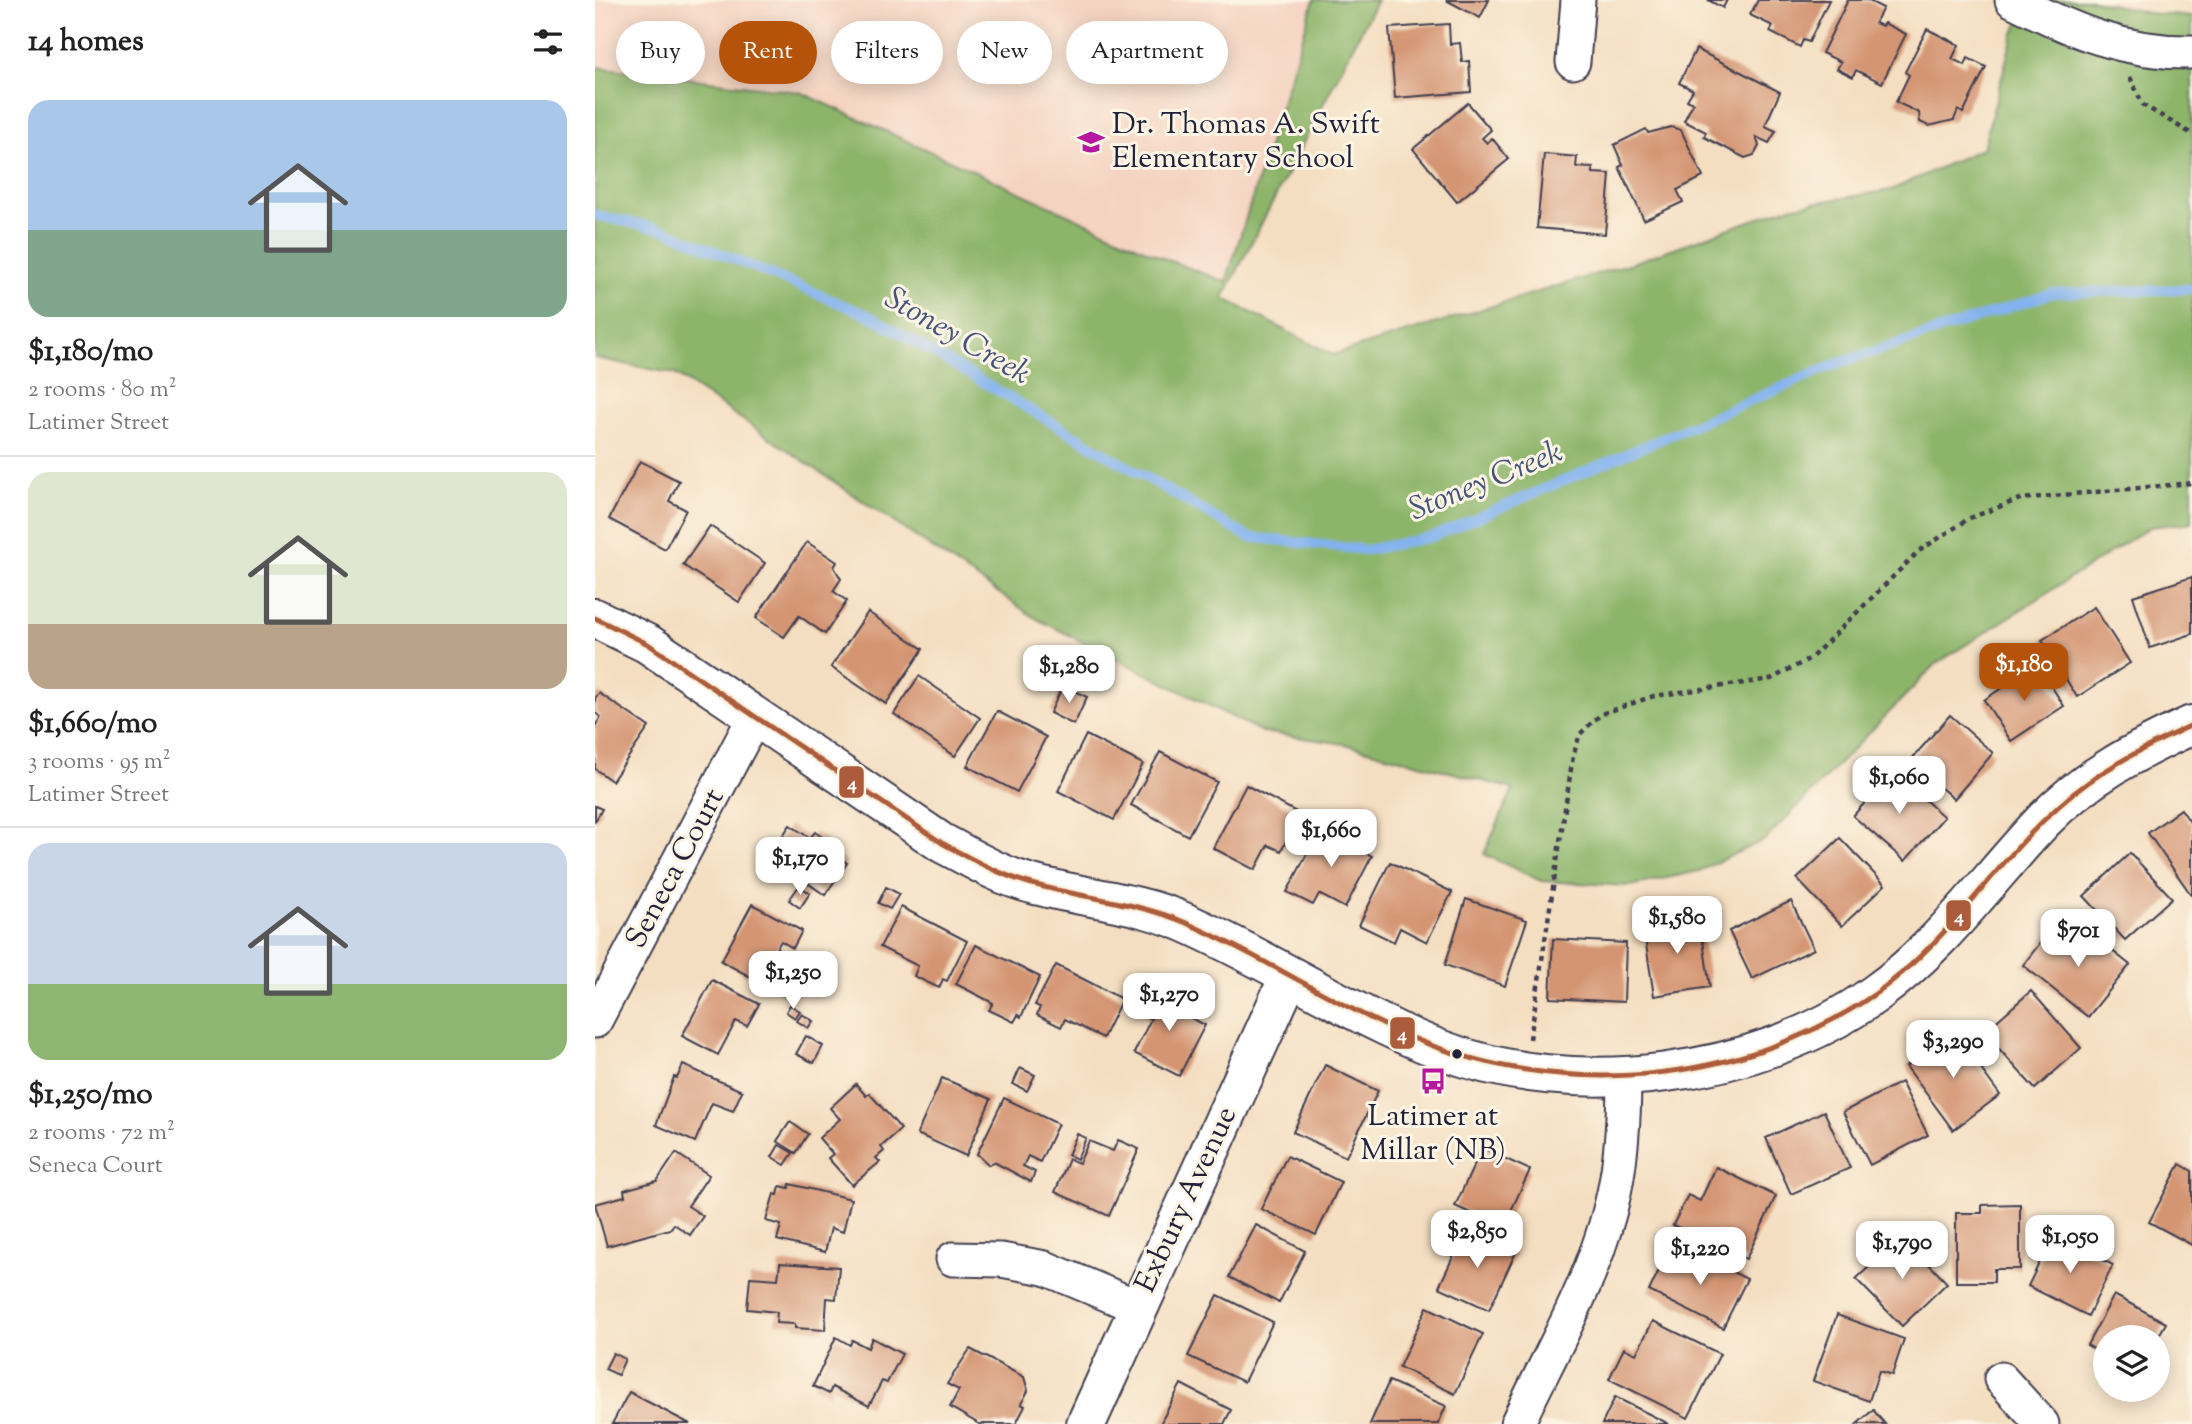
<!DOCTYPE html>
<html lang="en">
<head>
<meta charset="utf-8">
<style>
	:root { --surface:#fff; --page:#f2f2f2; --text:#222; --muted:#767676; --line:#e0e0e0; --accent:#b45309 }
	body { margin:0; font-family:"Sorts Mill Goudy",serif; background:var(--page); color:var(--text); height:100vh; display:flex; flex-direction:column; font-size:26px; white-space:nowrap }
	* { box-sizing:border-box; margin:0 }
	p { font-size:23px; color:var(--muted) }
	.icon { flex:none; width:38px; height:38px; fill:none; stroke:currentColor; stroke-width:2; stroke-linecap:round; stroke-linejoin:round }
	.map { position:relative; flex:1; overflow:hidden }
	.drawer { display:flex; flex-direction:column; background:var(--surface); width:595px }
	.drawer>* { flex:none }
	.guide { position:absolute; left:21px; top:21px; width:665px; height:63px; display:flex; gap:14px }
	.controls { position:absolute; left:1498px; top:1325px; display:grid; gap:14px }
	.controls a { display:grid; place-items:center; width:77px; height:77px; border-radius:50%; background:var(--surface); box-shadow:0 4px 18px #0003; font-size:35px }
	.price { position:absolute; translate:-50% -60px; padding:0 16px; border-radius:14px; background:#fff; color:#222; font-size:23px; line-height:46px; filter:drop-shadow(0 2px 4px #0008) }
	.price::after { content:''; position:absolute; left:50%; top:42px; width:21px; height:16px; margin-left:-10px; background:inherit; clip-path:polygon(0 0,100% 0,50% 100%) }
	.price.active { background:var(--accent); color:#fff }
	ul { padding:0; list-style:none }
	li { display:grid; align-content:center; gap:14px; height:371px; padding:0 28px }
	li+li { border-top:2px solid var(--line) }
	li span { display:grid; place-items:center; height:217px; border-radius:21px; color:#555 }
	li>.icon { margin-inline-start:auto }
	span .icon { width:126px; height:126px; fill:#fffc; stroke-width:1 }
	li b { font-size:30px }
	h2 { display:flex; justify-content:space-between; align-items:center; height:84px; padding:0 28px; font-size:30px }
	.pill { padding:0 24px; border-radius:32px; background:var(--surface); box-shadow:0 4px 18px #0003; font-size:24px; line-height:63px }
	.pill.active { background:var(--accent); color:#fff }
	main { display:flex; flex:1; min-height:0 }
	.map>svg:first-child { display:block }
	.built { fill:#f5d3c1 }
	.forest { fill:#8db56a; stroke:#586c52; stroke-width:2 }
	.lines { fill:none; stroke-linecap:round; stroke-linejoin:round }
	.stream { stroke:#83b2ee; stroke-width:10 }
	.building { fill:#d49573 }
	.minor-casing { stroke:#423e4f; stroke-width:37 }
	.tertiary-casing { stroke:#423e4f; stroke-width:42 }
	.path { stroke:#423e4f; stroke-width:4.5; stroke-dasharray:5 5; stroke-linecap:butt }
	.minor { stroke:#fff; stroke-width:33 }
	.tertiary { stroke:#fff; stroke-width:38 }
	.bus-1-casing { stroke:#fcf5e5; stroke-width:10 }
	.bus-1 { stroke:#ac5c3b; stroke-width:5 }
	.bus-dot { fill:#22223b; stroke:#fcf5e5; stroke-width:2.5 }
	.labels { text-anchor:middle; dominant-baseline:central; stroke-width:6; stroke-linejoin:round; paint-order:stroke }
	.poi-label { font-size:30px; fill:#22223b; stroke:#fcf5e5; text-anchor:start }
	.street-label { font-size:30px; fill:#22223b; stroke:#fcf5e5 }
	.water-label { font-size:32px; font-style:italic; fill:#44547a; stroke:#fcf5e5 }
	.line-badge { stroke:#fcf5e5; stroke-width:2.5 }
	.badge-label { font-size:19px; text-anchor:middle; font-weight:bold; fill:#fff }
</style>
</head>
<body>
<main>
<section class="drawer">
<h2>14 homes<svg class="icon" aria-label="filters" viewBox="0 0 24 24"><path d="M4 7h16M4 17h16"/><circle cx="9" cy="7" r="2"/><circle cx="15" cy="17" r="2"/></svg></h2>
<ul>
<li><span style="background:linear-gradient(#a9c7e8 60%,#7fa58c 0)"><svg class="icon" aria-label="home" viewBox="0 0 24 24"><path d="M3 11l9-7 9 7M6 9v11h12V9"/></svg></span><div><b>$1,180/mo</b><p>2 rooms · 80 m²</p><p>Latimer Street</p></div></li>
<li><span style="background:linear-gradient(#dfe7d0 70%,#b9a48a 0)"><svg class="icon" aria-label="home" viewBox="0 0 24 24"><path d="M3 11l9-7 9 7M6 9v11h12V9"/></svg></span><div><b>$1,660/mo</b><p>3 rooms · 95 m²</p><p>Latimer Street</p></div></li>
<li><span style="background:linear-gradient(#c9d6e8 65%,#8fb573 0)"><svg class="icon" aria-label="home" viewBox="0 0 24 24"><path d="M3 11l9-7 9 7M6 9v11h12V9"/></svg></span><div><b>$1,250/mo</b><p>2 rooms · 72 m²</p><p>Seneca Court</p></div></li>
</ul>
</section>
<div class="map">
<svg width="1597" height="1424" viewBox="0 0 1597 1424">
	<rect width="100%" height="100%" fill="#fcf5e5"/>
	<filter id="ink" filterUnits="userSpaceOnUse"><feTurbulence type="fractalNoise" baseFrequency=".0143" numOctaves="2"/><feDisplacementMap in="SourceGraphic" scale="14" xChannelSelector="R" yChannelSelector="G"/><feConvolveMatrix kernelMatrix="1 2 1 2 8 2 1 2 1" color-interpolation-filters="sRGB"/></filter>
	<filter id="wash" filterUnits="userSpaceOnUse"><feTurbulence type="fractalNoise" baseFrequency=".00686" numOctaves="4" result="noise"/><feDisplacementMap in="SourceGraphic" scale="28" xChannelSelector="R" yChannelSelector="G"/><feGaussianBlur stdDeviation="1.57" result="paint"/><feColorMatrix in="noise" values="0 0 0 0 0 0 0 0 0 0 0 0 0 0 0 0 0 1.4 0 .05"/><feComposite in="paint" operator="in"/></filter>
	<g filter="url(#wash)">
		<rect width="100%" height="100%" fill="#f4dec1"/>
		<polygon class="built" points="0,0 719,0 628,298 573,260 428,192 0,67"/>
		<polygon class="forest" points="719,0 782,0 628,298 738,355 1037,263 1194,207 1296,190 1388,148 1418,35 1435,0 1498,0 1553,13 1597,17 1597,522 1555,527 1341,664 1171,839 1104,871 1035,886 946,881 889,854 918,789 750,744 667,732 442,619 80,374 0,358 0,67 205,92 573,260 631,282"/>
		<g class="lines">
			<polyline class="stream" points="0,215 70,230 275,316 653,537 772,550 837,537 1241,364 1458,293 1597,289"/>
		</g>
		<g id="blocks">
			<g class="building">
				<polygon points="851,0 894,0 885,18"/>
				<polygon points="1113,0 1132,0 1128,8"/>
				<polygon points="1163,0 1234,0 1214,42 1208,40 1205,47 1175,32 1178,26 1155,15"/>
				<polygon points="1253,0 1272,0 1288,8 1280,23 1287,26 1289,23 1311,34 1287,83 1261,70 1258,77 1242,69 1246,62 1227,53"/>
				<polygon points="854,24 855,44 865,43 867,62 874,61 876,92 800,98 794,28"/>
				<polygon points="1332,29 1364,45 1357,59 1370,65 1373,58 1391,67 1368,113 1363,110 1359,120 1334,126 1325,122 1324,113 1301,102 1314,75 1310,72"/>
				<polygon points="1101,49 1185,92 1170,126 1181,131 1174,143 1161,137 1164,146 1159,155 1150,158 1109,137 1111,132 1089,121 1098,103 1092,100 1098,90 1084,83"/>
				<polygon points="873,103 896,130 887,138 892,143 897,138 914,159 862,202 818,149"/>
				<polygon points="1076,127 1086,130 1108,177 1082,190 1088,202 1049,220 1024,167 1028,165 1019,145 1051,129 1053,133"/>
				<polygon points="949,154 982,157 981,167 998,168 998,173 1015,174 1010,234 942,228"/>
				<polygon points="45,461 84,481 74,501 91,510 70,549 14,519"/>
				<polygon points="115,526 170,563 144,602 88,565"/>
				<polygon points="212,542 242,562 239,567 246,579 238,591 252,601 230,634 204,616 189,637 161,618"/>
				<polygon points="1597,577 1597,634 1555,648 1538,596"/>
				<polygon points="1499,607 1535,663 1482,697 1447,640"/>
				<polygon points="273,612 328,649 291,704 236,667"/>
				<polygon points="1442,664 1469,706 1416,741 1389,700"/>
				<polygon points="324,676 385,718 360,756 299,714"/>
				<polygon points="468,685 492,697 479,725 455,713"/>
				<polygon points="4,693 54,727 17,781 0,769 0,726 6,717 0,713 0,698"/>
				<polygon points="402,711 451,737 422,792 372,766"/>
				<polygon points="1355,715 1398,753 1359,799 1315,761"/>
				<polygon points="491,735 548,764 519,820 463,791"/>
				<polygon points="565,752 622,782 593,836 536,805"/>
				<polygon points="1298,771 1349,817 1310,861 1258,816"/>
				<polygon points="651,785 705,814 686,851 673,845 660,870 618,848"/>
				<polygon points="0,806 7,809 0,822"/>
				<polygon points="1586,809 1597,825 1597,896 1553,833"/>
				<polygon points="195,825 215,838 220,832 233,841 229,847 252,863 230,895 191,868 184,879 170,870 176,860 173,858"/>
				<polygon points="754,827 768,835 761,848 777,856 750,908 724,894 718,905 692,892 725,829 747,841"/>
				<polygon points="1245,838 1290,885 1247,926 1202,879"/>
				<polygon points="1535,853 1577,898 1530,940 1489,896"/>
				<polygon points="795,862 857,892 832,942 805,928 799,942 764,925"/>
				<polygon points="204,886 215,893 205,908 194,900"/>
				<polygon points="291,887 304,894 295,909 283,903"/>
				<polygon points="871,899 932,920 910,986 850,965"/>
				<polygon points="1196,901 1219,949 1157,979 1134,931"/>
				<polygon points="157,904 207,931 198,948 186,941 178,954 205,969 191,996 126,961"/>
				<polygon points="306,907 372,941 352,981 348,979 344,988 319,976 323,966 285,947"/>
				<polygon points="1104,915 1115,987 1059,996 1048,925"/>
				<polygon points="1485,925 1535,965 1493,1017 1428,965 1453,933 1468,946"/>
				<polygon points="958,939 1031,943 1029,1002 955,998"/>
				<polygon points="381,945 445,977 426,1017 423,1015 419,1022 394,1010 398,1003 361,984"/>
				<polygon points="461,965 527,999 508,1038 470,1019 466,1027 442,1015 445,1007 440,1005"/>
				<polygon points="117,980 164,1004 152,1026 141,1021 123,1055 87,1036"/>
				<polygon points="564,987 591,1001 588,1007 595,1011 592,1016 610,1025 584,1076 539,1053 556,1019 550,1016"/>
				<polygon points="1436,991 1486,1048 1440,1089 1389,1032"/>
				<polygon points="195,1005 205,1011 200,1018 191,1012"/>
				<polygon points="207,1014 218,1021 213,1028 202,1021"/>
				<polygon points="1358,1031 1405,1095 1358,1130 1311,1066"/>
				<polygon points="211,1036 228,1046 219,1063 201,1054"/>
				<polygon points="88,1065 147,1091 138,1111 117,1103 100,1142 61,1125 79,1077 82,1078"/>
				<polygon points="730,1065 783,1091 751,1157 698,1132"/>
				<polygon points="425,1068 440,1075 432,1091 418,1084"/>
				<polygon points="347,1078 396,1099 371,1156 322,1134"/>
				<polygon points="1306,1082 1333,1135 1275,1165 1248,1112"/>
				<polygon points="261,1084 271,1096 274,1093 306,1129 286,1147 289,1151 281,1158 285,1162 257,1185 233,1158 238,1154 224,1138 245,1119 235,1108"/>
				<polygon points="409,1098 463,1124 445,1162 433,1156 428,1166 440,1172 436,1182 399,1162 394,1165 382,1154"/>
				<polygon points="1229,1111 1255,1168 1196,1194 1171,1138"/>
				<polygon points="195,1122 213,1134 201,1153 182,1141"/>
				<polygon points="482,1134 491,1138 482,1159 473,1155"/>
				<polygon points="523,1140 544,1149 514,1216 460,1192 474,1159 484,1163 494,1141 518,1151"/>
				<polygon points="184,1145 198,1153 190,1165 177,1157"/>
				<polygon points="887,1148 935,1170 908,1228 860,1206"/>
				<polygon points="81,1153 114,1175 93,1206 108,1216 95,1235 79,1224 75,1229 12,1246 0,1204 30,1196 29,1190 62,1181"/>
				<polygon points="692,1156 746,1182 721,1235 666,1209"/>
				<polygon points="1585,1164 1597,1171 1597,1245 1554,1222"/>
				<polygon points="1121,1167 1181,1196 1151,1259 1078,1225 1093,1195 1105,1201"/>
				<polygon points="195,1184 256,1199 248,1232 236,1228 230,1252 182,1240 186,1225 171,1221 179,1194 183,1195 185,1186 194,1188"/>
				<polygon points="1425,1204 1425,1269 1399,1269 1399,1282 1361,1282 1361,1213 1387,1213 1387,1205"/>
				<polygon points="661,1225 710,1251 684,1303 634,1277"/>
				<polygon points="870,1231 920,1254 894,1310 844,1287"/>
				<polygon points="1458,1235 1518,1265 1493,1316 1433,1286"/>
				<polygon points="1307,1236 1352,1283 1307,1326 1261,1279"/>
				<polygon points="1089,1248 1152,1279 1128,1328 1054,1291 1066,1266 1077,1272"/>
				<polygon points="185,1263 244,1267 241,1299 232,1298 230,1330 200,1328 200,1324 181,1323 182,1312 152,1309 155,1277 183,1279"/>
				<polygon points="623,1295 678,1322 649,1382 593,1356"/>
				<polygon points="1519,1295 1571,1323 1563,1337 1510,1337 1510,1355 1492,1345"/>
				<polygon points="832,1307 888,1334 860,1394 804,1367"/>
				<polygon points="1242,1315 1309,1339 1297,1375 1284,1371 1274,1401 1218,1381"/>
				<polygon points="1058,1321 1125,1354 1093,1418 1014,1379 1029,1348 1041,1354"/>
				<polygon points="241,1337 255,1345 257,1340 273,1348 277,1338 307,1354 292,1383 287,1381 274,1406 237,1387 234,1394 218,1386"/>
				<polygon points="375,1349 429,1377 433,1391 426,1404 430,1406 421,1424 384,1424 355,1407 364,1390 352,1384"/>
				<polygon points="18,1353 30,1359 23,1375 10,1369"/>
				<polygon points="794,1381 851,1406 843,1424 775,1424"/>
				<polygon points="586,1384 636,1410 629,1424 565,1424"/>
				<polygon points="34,1392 95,1424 17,1424"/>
				<polygon points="1020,1397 1074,1424 1007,1424"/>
				<polygon points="1278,1410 1290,1424 1262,1424"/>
			</g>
		</g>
	</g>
	<g filter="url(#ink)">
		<use href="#blocks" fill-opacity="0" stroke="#423e4f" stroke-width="2"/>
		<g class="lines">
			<g class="minor-casing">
				<g id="minor">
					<path d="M1417,0c60,30 111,53 180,52"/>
					<polyline points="978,62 983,0"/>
					<polyline points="0,1021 160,716"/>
					<polyline points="358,1259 406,1260 450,1268 543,1307"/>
					<polyline points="1406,1379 1447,1424"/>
					<path d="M922,1424c35,-74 80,-150 97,-231 8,-38 10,-78 10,-117"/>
				</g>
			</g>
			<g class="tertiary-casing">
				<g id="tertiary">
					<path d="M0,618l53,26 294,199c29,15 58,33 90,41 51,14 103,17 152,38 87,38 166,93 255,127 133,52 320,29 436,-55 67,-48 112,-114 168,-173 41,-43 96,-72 149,-96"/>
					<polyline points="491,1424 694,977"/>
				</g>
			</g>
			<g class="path">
				<polyline points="1535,77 1548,105 1597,134"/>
				<polyline points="935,1039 978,756 985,734 1006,714 1059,696 1176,679 1216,658 1324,551 1375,518 1425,499 1597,483"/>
			</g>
			<use href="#minor" class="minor"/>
			<use href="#tertiary" class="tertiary"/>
			<g class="bus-1-casing">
				<path id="bus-1" d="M0,618l53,26 294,199c29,16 58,32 90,41 51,14 104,18 152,38 77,33 146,80 222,113 149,66 334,52 469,-41 73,-51 118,-129 184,-188 38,-35 86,-59 133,-81"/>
			</g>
			<use href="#bus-1" class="bus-1"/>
		</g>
	</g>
	<defs>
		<g id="school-bare" transform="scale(2.1)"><path d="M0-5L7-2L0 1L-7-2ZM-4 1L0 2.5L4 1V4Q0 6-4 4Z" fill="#b5179e" stroke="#fcf5e5" stroke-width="2.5" paint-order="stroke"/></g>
		<g id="bus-bare" transform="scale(2.1)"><path d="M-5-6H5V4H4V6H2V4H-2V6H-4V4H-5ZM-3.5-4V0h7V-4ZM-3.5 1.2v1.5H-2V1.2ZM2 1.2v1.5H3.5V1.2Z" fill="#b5179e" stroke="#fcf5e5" stroke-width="2.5" paint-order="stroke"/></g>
	</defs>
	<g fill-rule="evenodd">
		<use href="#school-bare" x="496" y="142"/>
		<use href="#bus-bare" x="838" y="1081"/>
	</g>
	<circle class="bus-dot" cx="862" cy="1054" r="6"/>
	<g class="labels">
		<g class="poi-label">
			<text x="517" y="125">Dr. Thomas A. Swift<tspan x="517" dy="34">Elementary School</tspan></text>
			<text x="838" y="1117" text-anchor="middle">Latimer at<tspan x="838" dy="34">Millar (NB)</tspan></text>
		</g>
		<g class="street-label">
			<text transform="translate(81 869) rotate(-62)">Seneca Court</text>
			<text transform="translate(592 1200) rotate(-65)">Exbury Avenue</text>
		</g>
		<g class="water-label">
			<text transform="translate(362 337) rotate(30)">Stoney Creek</text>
			<text transform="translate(891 482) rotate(-22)">Stoney Creek</text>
		</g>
	</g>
	<g class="line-badge">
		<rect x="243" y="765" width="27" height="34" rx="7" fill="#ac5c3b"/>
		<rect x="1350" y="899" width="27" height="33" rx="7" fill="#ac5c3b"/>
		<rect x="794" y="1016" width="27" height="34" rx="7" fill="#ac5c3b"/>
	</g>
	<g class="badge-label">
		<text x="257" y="789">4</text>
		<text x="1364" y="922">4</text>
		<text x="807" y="1040">4</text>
	</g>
</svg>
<div class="controls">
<a><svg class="icon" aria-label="layers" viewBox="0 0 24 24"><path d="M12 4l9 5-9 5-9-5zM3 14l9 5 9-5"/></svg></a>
</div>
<b class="price active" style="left:1429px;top:703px">$1,180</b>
<b class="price" style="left:474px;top:705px">$1,280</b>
<b class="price" style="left:1304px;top:816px">$1,060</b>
<b class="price" style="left:736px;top:869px">$1,660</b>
<b class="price" style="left:205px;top:897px">$1,170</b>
<b class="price" style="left:1082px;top:956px">$1,580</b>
<b class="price" style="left:1483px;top:969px">$701</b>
<b class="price" style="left:198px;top:1011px">$1,250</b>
<b class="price" style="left:574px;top:1033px">$1,270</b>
<b class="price" style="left:1358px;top:1080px">$3,290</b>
<b class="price" style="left:882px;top:1270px">$2,850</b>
<b class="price" style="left:1475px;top:1275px">$1,050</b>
<b class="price" style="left:1307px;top:1281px">$1,790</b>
<b class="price" style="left:1105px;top:1287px">$1,220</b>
<div class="guide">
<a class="pill">Buy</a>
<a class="pill active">Rent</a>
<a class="pill">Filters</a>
<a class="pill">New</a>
<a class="pill">Apartment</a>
</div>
</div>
</main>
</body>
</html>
